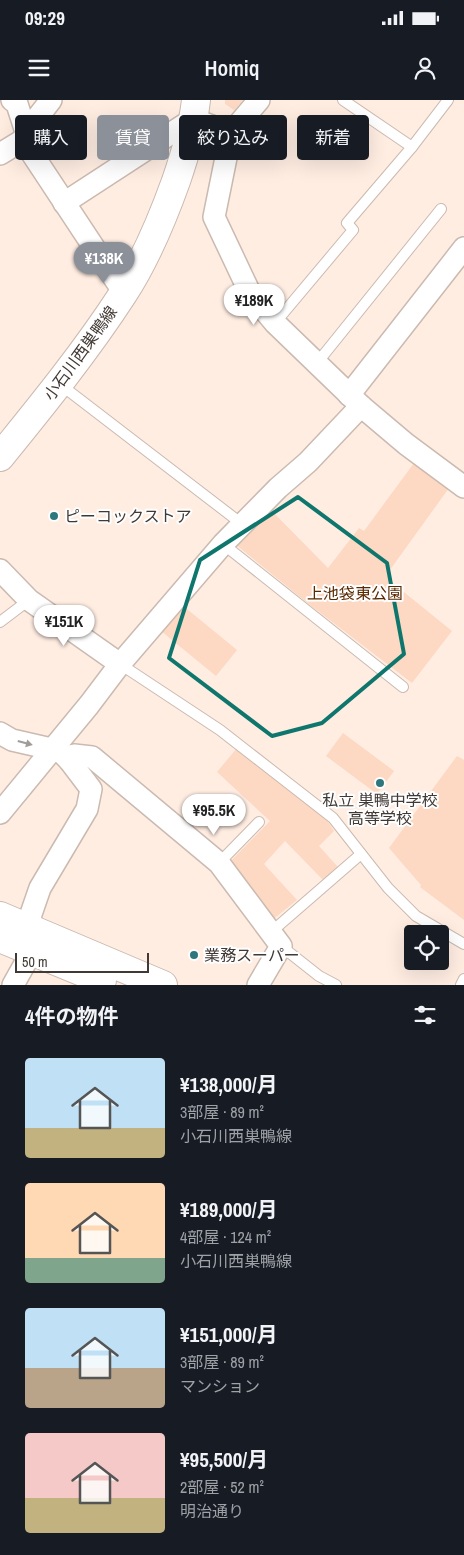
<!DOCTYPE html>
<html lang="ja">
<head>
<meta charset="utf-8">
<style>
	:root { --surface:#171b24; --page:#20242c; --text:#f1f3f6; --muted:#9ea1a6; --accent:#8c9099 }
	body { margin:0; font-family:"Archivo Narrow","Noto Sans JP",sans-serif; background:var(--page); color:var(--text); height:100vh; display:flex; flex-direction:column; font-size:19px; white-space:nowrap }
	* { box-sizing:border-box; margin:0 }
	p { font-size:16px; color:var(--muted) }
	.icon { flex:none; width:28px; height:28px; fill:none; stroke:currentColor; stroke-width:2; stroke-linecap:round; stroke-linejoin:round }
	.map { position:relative; height:885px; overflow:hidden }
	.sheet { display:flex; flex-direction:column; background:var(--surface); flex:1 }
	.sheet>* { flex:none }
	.banner { position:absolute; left:15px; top:15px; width:435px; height:45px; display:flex; gap:10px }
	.fabs { position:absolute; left:404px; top:825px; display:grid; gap:10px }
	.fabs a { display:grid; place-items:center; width:45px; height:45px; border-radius:5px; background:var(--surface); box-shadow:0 5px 20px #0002; font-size:25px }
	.scale { position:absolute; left:15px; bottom:12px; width:134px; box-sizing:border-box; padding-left:5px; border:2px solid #403935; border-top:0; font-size:14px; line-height:18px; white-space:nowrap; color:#403935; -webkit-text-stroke:4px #fefefe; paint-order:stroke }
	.price { position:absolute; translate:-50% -42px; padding:0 11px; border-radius:18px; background:#fff; color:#222; font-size:16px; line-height:32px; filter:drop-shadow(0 1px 2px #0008) }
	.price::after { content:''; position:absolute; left:50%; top:30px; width:15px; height:11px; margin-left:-8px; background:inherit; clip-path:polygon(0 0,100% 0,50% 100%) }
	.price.selected { background:var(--accent); color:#fff }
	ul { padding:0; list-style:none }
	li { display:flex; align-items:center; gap:15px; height:125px; padding:0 25px }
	li span { display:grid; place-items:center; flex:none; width:140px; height:100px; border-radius:5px; color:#555 }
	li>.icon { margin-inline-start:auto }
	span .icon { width:60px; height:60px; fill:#fffc; stroke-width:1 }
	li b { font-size:21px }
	h2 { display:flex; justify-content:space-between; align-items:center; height:60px; padding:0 25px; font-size:21px }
	.chip { padding:0 18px; border-radius:5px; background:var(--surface); box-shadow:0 5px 20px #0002; font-size:18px; line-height:45px }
	.chip.selected { background:var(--accent); color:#fff }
	.status { display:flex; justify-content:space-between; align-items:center; height:35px; padding:0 25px; background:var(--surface); direction:ltr }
	.status svg { height:14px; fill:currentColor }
	header { display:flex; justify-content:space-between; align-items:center; height:65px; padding:0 25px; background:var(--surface); font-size:22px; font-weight:600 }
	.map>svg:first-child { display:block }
	.park { fill:#fdd8c2 }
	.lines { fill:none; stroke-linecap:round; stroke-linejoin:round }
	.lane-casing { stroke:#cbbab0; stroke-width:12 }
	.street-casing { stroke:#cbbab0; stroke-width:24 }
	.secondary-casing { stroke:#cbbab0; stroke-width:30 }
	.primary-casing { stroke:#cbbab0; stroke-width:30 }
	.lane { stroke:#fff; stroke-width:10 }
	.street { stroke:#fff; stroke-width:21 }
	.secondary { stroke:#fff; stroke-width:28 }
	.primary { stroke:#fff; stroke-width:28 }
	.oneway { fill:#a09c9a }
	.marked { fill:none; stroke:#0f766e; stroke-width:4; stroke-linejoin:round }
	.poi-dot { fill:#2d777d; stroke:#fefefe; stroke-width:2 }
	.labels { text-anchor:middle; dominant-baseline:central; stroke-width:4; stroke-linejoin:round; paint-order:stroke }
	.street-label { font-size:16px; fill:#403935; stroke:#fefefe }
	.poi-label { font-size:16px; fill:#403935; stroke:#fefefe; text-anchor:start }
	.park-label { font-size:16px; fill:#5a2900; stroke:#fefefe }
</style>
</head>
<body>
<div class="status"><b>09:29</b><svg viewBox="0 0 49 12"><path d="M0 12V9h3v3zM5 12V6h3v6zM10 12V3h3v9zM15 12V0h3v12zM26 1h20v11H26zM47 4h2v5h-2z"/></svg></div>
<header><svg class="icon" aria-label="menu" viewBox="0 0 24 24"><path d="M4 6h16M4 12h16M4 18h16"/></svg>Homiq<svg class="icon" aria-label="person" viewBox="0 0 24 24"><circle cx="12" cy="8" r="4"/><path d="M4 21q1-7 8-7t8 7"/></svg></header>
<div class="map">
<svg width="464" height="885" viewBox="0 0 464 885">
	<rect width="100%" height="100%" fill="#ffede2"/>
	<g class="park">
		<polygon points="225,0 243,0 234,10 225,4"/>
		<polygon points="414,363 449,388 387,474 389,480 452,531 412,583 310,505 235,444 271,410 328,468 359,428 364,431"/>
		<polygon points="182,505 237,550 216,576 161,531"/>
		<polygon points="343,633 394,671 377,694 326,656"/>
		<polygon points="237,648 325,717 334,731 319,746 338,767 323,780 285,741 264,764 297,800 271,821 225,767 270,721 217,672"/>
		<polygon points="457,656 464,660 464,820 420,787 421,785 389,748"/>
	</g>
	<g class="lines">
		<g class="lane-casing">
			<g id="lane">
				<polyline points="343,0 412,47"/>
				<polyline points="275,223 353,130 347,123 412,47 448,0"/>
				<polyline points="317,263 441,109"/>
				<polyline points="61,285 242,424"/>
				<polyline points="223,444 403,587"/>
				<polyline points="0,522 29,500"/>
				<polyline points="120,564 220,630 333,718 388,788 416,816 464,844"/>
				<polyline points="219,763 259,722"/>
				<polyline points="270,833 361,754"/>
				<polyline points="281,846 319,876 336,885"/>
				<polyline points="461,885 464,879"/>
			</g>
		</g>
		<g class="street-casing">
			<g id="street">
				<polyline points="12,0 17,4 26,32"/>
				<polyline points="259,0 231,33 214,117 250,193 275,223 361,306 406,344 464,387"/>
				<polyline points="23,40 124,193"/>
				<polyline points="0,54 23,40 26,32 51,0"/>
				<polyline points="64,103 193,19 231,33"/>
				<polyline points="349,295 464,148"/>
				<polyline points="0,470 29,500 120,564"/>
				<polyline points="0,633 12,640 60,651 69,660 91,689 87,709 40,788 31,814 29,829"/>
				<polyline points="69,660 74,655 92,657 219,763 281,846 258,885"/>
				<polyline points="0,713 89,605 120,564 223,444 278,388 308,362 361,306"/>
				<polyline points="13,885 32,851"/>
			</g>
		</g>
		<g class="secondary-casing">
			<path id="secondary" d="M0,357c43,-53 86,-106 123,-163 23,-35 39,-74 53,-113 9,-26 17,-54 20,-81"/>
		</g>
		<g class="primary-casing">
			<g id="primary">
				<polyline points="0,816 163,885"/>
				<polyline points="0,838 102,880"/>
			</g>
		</g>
		<use href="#lane" class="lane"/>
		<use href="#street" class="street"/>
		<use href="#secondary" class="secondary"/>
		<use href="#primary" class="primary"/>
	</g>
	<defs><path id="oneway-solid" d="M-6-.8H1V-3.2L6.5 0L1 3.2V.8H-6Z" transform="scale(1.25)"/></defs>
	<use class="oneway" href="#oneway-solid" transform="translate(25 643) rotate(15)"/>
	<path class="marked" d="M298,397l89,66 17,91 -82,69 -50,13 -103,-78 31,-98z"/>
	<g class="poi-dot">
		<circle cx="54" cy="416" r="5"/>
		<circle cx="380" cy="683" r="5"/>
		<circle cx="194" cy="855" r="5"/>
	</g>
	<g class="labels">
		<g class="street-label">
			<text transform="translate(80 253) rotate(-54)">小石川西巣鴨線</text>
		</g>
		<g class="poi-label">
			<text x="64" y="416">ピーコックストア</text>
			<text x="380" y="700" text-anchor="middle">私立 巣鴨中学校<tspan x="380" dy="18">高等学校</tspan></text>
			<text x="204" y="855">業務スーパー</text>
		</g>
		<g class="park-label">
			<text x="355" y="493">上池袋東公園</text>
		</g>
	</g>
</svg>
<div class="fabs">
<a><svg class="icon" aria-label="locate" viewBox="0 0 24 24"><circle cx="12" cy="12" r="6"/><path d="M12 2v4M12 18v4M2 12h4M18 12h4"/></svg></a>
</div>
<div class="scale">50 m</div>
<b class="price selected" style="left:104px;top:184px">¥138K</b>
<b class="price" style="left:254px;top:226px">¥189K</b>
<b class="price" style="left:64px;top:547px">¥151K</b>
<b class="price" style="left:214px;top:736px">¥95.5K</b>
<div class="banner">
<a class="chip">購入</a>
<a class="chip selected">賃貸</a>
<a class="chip">絞り込み</a>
<a class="chip">新着</a>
</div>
</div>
<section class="sheet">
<h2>4件の物件<svg class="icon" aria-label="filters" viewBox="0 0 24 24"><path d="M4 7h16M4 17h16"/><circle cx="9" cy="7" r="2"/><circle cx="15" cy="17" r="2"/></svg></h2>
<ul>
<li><span style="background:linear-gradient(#bfe0f5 70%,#c2b280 0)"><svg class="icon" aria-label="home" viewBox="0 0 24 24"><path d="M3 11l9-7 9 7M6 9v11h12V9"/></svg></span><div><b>¥138,000/月</b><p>3部屋 · 89 m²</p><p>小石川西巣鴨線</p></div></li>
<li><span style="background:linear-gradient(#ffd9b3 75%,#7fa58c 0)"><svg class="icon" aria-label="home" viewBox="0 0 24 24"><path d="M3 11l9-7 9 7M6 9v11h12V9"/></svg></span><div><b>¥189,000/月</b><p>4部屋 · 124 m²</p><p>小石川西巣鴨線</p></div></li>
<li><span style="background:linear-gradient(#bfe0f5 60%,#b9a48a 0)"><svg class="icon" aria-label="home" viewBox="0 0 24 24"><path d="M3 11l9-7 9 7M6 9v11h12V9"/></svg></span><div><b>¥151,000/月</b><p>3部屋 · 89 m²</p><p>マンション</p></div></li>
<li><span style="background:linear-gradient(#f6c9c9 65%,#c2b280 0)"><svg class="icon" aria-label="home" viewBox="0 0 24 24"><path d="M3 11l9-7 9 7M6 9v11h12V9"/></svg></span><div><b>¥95,500/月</b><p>2部屋 · 52 m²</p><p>明治通り</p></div></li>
</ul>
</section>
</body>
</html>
